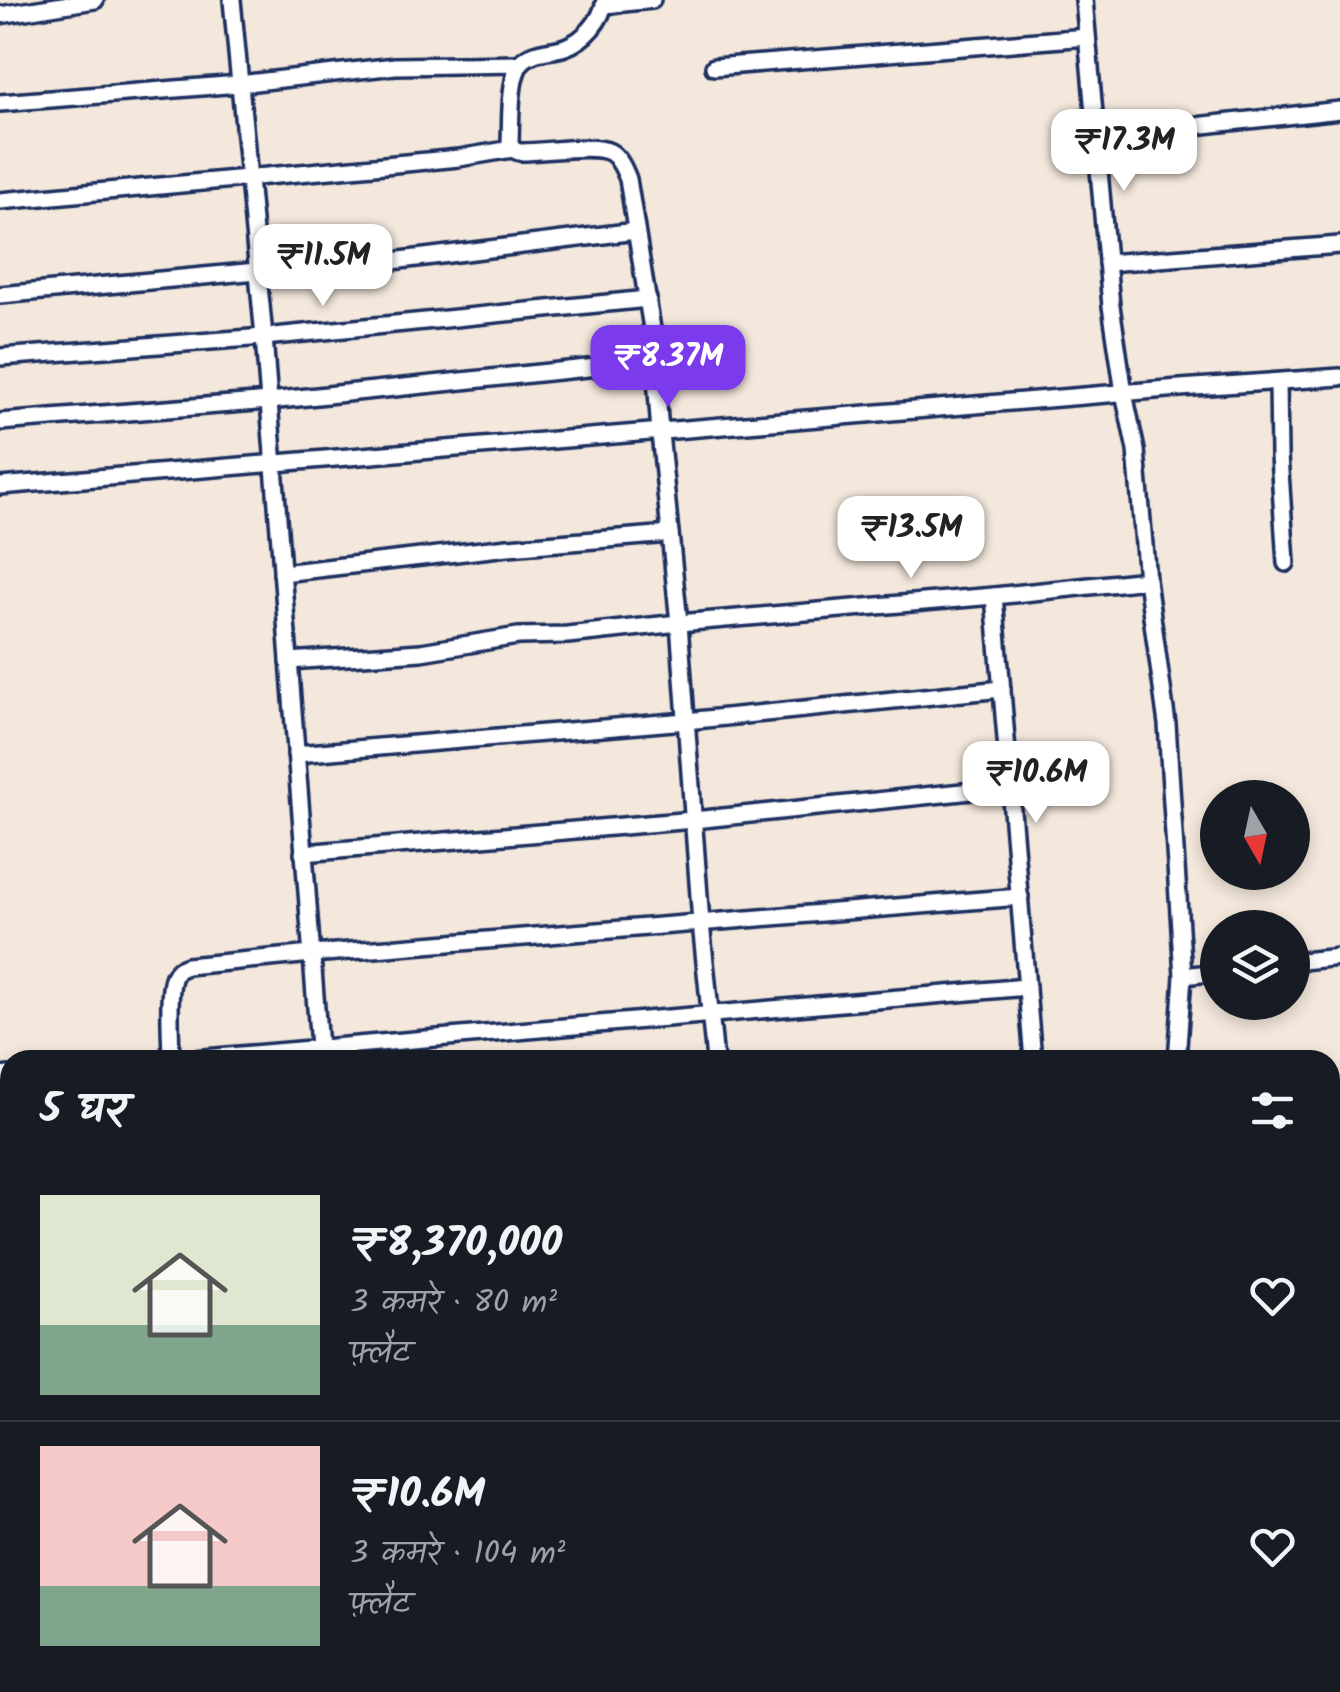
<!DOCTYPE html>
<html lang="hi">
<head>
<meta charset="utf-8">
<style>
	:root { --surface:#171b24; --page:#20242c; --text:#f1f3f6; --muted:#9ea1a6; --line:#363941; --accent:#7c3aed }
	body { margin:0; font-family:Kalam,"Playpen Sans Deva",sans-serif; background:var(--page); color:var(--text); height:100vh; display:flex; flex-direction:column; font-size:38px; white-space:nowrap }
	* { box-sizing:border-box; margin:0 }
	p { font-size:32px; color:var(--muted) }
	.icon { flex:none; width:55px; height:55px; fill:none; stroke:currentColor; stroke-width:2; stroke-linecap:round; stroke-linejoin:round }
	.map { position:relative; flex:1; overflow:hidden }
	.panel { position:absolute; left:0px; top:1050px; width:1340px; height:642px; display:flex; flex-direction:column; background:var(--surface); border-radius:30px 30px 0 0; box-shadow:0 5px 15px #0003 }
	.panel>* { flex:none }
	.needle { width:65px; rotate:171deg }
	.controls { position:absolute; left:1200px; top:780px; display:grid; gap:20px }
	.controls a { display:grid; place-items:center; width:110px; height:110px; border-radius:50%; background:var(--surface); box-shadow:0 5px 15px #0003; font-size:50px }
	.price { position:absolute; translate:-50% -85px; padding:0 22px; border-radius:20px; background:#fff; color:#222; font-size:32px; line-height:65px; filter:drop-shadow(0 2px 5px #0008) }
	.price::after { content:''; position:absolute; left:50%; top:60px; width:30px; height:22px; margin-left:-15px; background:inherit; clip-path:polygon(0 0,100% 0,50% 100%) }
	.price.selected { background:var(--accent); color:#fff }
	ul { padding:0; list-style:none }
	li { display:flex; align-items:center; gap:30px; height:250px; padding:0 40px }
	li+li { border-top:2px solid var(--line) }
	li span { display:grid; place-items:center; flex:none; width:280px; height:200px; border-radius:0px; color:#555 }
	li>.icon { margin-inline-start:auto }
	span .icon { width:120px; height:120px; fill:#fffc; stroke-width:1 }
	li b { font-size:42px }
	h2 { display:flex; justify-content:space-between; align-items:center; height:120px; padding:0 40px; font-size:42px }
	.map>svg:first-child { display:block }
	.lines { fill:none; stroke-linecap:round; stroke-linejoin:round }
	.river { stroke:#9bd6fb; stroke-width:28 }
	.minor-casing { stroke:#1b2f5e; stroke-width:22 }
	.minor { stroke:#fff; stroke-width:15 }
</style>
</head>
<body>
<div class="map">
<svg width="1340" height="1692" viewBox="0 0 1340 1692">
	<rect width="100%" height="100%" fill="#f4e8dc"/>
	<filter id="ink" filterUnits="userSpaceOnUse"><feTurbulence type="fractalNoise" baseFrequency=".01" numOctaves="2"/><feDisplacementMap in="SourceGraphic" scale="20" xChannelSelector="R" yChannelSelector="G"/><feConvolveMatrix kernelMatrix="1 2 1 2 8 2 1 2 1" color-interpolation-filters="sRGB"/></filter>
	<g filter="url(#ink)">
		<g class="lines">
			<polyline class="river" points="1330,1230 1340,1229"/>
			<g class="minor-casing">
				<g id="minor">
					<polyline points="232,0 264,337 320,1060"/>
					<path d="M605,0c-3,20 -20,40 -40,47 -14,5 -34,3 -44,16 -12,15 -10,59 -11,79l2,7 7,3c22,1 74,-9 91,0 9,5 14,17 18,27l25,156 7,98 19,190 22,300 14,137"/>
					<polyline points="1084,0 1111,306 1124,393 1136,450 1147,580 1167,724 1183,976 1218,972"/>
					<polyline points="605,5 652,0"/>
					<polyline points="0,15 95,0"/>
					<polyline points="714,67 1087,37"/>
					<polyline points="0,103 239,84 395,66 520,64"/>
					<polyline points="1096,137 1340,110"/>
					<polyline points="0,201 459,158 512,149"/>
					<polyline points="1107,263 1340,245"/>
					<polyline points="0,295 257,271 384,262 636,231"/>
					<polyline points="0,357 264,337 648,299"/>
					<polyline points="1278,382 1279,456 1286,563"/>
					<polyline points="0,422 269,401 655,361"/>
					<polyline points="0,486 1180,388 1340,377"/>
					<polyline points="282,573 508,547 670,534"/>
					<polyline points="994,596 1033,1060"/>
					<polyline points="289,661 421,652 518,636 567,635 679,623 994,596 1147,580"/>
					<polyline points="296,754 686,721 1002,689"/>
					<polyline points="303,853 694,820 1010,787"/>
					<polyline points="1292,962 1340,957"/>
					<path d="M171,1060c0,-19 -4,-69 3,-84 4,-8 6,-7 13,-10l125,-12 708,-57"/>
					<polyline points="182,1060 1027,987"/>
					<polyline points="1177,1060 1183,976"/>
					<polyline points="0,1076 10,1075"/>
					<polyline points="0,1168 10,1168"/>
					<polyline points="0,1270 10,1270"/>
					<polyline points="0,1368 10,1366"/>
					<polyline points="1330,1465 1340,1464"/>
					<polyline points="0,1500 10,1500"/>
					<polyline points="1330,1593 1340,1593"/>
					<polyline points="0,1604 10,1602"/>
					<polyline points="120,1682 121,1692"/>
					<polyline points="195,1682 196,1692"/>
					<polyline points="303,1682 303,1692"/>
					<polyline points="403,1682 405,1692"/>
					<polyline points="634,1682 635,1692"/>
					<polyline points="691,1682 694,1692"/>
					<polyline points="765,1682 765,1692"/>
					<polyline points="861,1682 862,1692"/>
					<polyline points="949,1682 950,1692"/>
					<polyline points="996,1682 997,1692"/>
					<polyline points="1233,1682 1236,1692"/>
					<polyline points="0,1686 41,1682"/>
					<polyline points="525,1692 526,1682"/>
					<polyline points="1060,1692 1060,1682"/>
				</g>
			</g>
			<use href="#minor" class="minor"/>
		</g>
	</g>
</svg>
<div class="controls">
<a><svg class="needle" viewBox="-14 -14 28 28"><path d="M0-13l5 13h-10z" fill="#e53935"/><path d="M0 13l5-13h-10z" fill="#9ea1a6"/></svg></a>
<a><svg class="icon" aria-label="layers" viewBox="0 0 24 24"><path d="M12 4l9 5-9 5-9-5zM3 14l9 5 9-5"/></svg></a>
</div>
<b class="price" style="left:1124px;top:194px">₹17.3M</b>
<b class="price" style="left:323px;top:309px">₹11.5M</b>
<b class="price selected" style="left:668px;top:410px">₹8.37M</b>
<b class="price" style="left:911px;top:581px">₹13.5M</b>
<b class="price" style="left:1036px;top:826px">₹10.6M</b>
<section class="panel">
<h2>5 घर<svg class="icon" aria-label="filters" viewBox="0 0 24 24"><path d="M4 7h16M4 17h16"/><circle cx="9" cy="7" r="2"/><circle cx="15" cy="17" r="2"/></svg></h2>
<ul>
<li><span style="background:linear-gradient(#dfe7d0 65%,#7fa58c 0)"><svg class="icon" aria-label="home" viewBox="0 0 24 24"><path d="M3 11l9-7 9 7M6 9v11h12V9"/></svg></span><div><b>₹8,370,000</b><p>3 कमरे · 80 m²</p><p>फ़्लैट</p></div><svg class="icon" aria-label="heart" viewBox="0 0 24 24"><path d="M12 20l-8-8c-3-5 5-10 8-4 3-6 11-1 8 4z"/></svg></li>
<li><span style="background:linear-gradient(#f6c9c9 70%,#7fa58c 0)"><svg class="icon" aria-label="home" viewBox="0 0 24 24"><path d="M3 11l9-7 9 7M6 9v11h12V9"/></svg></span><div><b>₹10.6M</b><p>3 कमरे · 104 m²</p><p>फ़्लैट</p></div><svg class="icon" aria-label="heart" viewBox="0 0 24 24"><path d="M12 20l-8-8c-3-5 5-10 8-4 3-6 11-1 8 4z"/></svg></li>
</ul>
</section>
</div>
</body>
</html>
